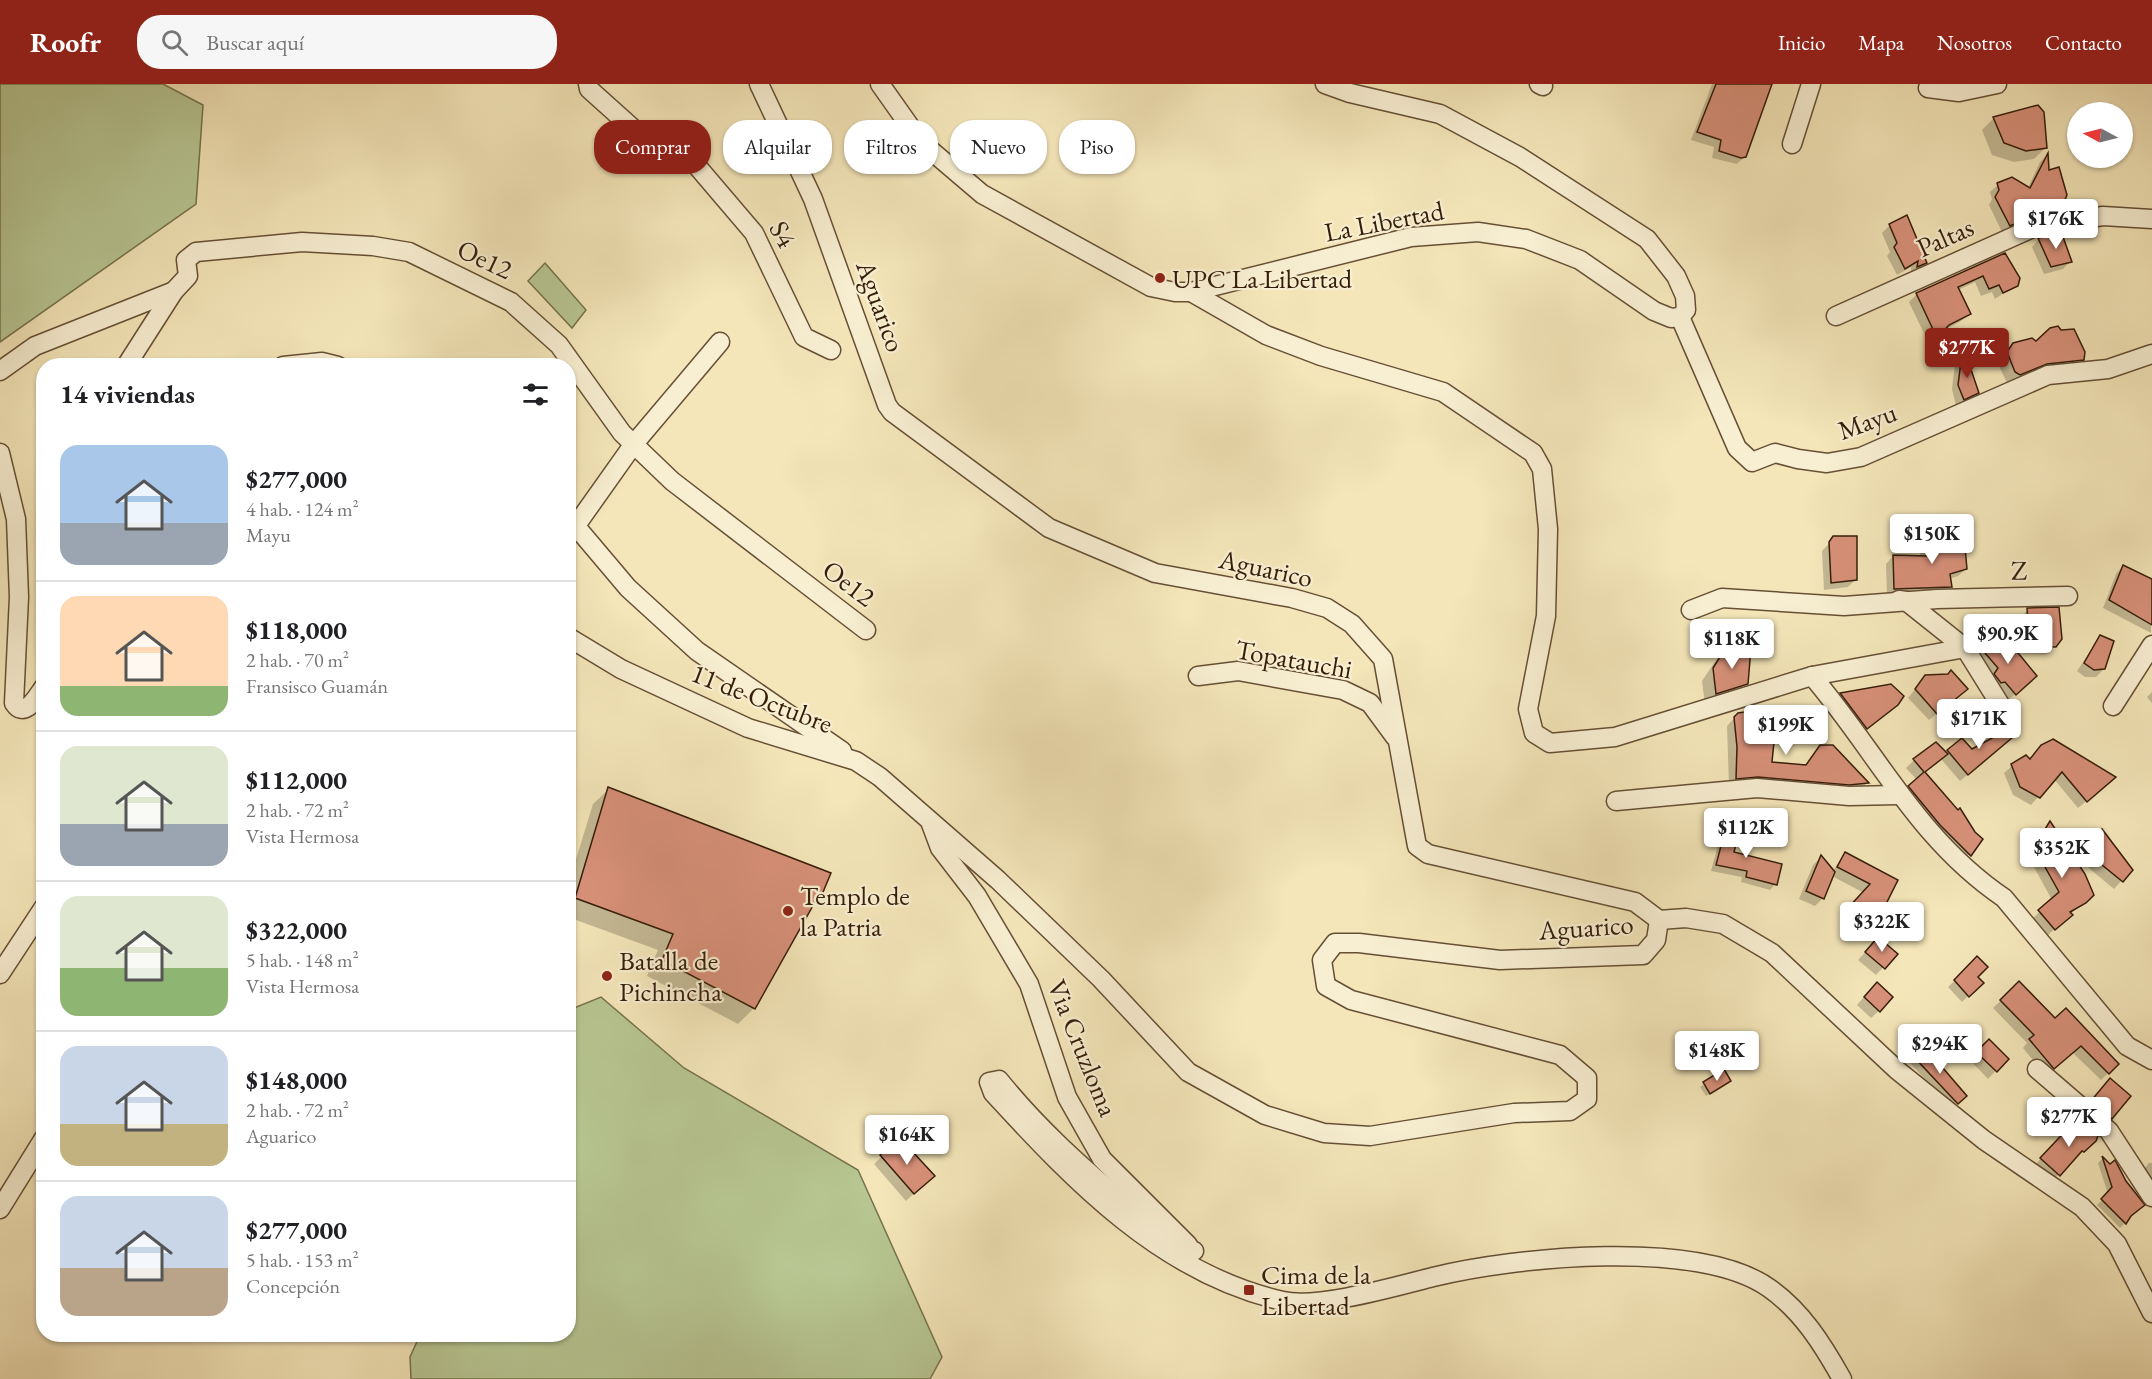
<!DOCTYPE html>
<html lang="es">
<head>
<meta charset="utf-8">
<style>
	:root { --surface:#fff; --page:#f6f6f6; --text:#202124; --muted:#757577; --line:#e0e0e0; --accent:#8f2418 }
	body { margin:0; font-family:"EB Garamond",serif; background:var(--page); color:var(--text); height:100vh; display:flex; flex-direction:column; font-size:22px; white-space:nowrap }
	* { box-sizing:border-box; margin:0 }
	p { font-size:20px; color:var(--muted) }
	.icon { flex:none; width:33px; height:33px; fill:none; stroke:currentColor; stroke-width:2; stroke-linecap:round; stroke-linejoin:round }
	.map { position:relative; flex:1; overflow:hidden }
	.details { position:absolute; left:36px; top:274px; width:540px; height:984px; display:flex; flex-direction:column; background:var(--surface); border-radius:24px; box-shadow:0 2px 4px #0004 }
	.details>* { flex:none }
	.guide { position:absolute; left:594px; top:36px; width:570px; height:54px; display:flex; gap:12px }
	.needle { width:39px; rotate:277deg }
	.controls { position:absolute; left:2067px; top:18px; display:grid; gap:12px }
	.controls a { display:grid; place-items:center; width:66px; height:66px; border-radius:50%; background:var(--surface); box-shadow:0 2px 4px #0004; font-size:30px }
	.price { position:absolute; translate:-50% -51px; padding:0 14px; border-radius:6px; background:#fff; color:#222; font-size:20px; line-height:39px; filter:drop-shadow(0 2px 3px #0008) }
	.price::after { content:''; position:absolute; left:50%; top:36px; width:18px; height:14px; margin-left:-9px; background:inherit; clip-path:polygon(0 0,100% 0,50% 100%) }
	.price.active { background:var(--accent); color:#fff }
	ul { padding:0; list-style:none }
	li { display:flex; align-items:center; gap:18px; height:150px; padding:0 24px }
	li+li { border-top:2px solid var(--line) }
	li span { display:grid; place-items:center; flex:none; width:168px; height:120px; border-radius:18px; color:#555 }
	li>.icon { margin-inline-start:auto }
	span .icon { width:72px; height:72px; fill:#fffc; stroke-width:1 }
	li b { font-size:26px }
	h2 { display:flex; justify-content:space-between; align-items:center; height:72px; padding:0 24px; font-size:26px }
	.chip { padding:0 21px; border-radius:24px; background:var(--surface); box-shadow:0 2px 4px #0004; font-size:21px; line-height:54px }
	.chip.active { background:var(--accent); color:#fff }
	header { display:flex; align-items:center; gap:36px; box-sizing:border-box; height:84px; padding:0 30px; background:var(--accent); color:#fff }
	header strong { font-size:28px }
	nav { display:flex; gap:33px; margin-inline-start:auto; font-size:21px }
	.search { width:420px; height:54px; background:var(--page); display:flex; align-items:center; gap:15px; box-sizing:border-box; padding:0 21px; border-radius:24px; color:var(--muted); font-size:22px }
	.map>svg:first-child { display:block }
	.green { fill:#b7c692; stroke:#76724e; stroke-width:1.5 }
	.shadow { fill:#0003 }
	.building { fill:#d79079; stroke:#361d09; stroke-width:1.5 }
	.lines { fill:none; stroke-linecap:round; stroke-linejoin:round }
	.minor-casing { stroke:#664f35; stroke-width:21 }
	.minor { stroke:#f8efd2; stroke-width:18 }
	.poi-dot { fill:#8f2418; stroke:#f8efd2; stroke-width:2 }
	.labels { text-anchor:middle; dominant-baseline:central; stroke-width:4.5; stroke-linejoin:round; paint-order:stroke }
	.street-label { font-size:27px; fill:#361d09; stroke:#f8efd2 }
	.poi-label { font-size:27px; fill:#361d09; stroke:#f8efd2; text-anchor:start }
</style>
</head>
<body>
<header>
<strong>Roofr</strong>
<div class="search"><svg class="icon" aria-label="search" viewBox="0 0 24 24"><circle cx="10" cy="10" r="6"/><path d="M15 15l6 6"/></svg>Buscar aquí</div>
<nav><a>Inicio</a><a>Mapa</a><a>Nosotros</a><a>Contacto</a></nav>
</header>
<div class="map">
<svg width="2152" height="1295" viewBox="0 0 2152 1295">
	<rect width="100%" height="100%" fill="#f4e6b9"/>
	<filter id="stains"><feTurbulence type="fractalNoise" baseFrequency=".00333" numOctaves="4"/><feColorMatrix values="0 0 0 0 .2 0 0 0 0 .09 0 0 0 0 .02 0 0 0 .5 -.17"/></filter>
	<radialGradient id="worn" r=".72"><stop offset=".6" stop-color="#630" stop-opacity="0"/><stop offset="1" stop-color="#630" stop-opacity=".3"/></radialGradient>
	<g class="green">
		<polygon points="0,0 163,0 203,21 196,120 0,258"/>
		<polygon points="545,179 586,226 572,244 528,197"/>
		<polygon points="601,913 684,984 858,1086 942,1273 930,1295 411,1295 410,1273 420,1251 568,1251 569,926"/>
	</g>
	<g class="shadow">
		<polygon points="1712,0 1771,0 1745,72 1737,80 1712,74 1714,63 1691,56"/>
		<polygon points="1994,34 2046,63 2034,75 2014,78 1992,71 1982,46"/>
		<polygon points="2046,72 2048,87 2068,125 2061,132 2002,148 1989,121 1992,115 1990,108 1998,101 2028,104 2040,78"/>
		<polygon points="1890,141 1926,178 1918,186 1911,189 1911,183 1897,191 1887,172 1890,168 1882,149"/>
		<polygon points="2039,155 2071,177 2063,185 2044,190 2032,163"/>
		<polygon points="2005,170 2016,201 1995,215 1992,208 1981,212 1975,198 1958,206 1969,230 1961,237 1941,248 1929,260 1909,218 1917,210"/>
		<polygon points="2014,260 2082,275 2072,286 2008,301 1998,280"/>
		<polygon points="1962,265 1977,308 1969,316 1956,322 1952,305 1956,271"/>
		<polygon points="1834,454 1856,495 1848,503 1824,506 1822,467"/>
		<polygon points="1928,461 1966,485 1958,492 1949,495 1950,503 1943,510 1887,512 1886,480 1893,472 1920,473 1920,468"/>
		<polygon points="2123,482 2152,496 2151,549 2103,524 2116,490"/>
		<polygon points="2028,526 2055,562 2047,570 2017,569 2028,599 2007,617 1972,571 1993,553 2015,569 2022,561 2020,533"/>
		<polygon points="2100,553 2104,585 2096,593 2085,593 2077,587"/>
		<polygon points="1726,566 1746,599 1734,611 1705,621 1702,597 1714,579"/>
		<polygon points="1926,592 1958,612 1929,636 1908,614"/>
		<polygon points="1890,601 1897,620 1855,656 1830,622 1841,611"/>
		<polygon points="2152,608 2152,619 2147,613"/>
		<polygon points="1738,630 1771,680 1804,682 1820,662 1832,662 1867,699 1860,706 1729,701 1727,642"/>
		<polygon points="1962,656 1972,667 2009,656 1960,697 1941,675 1924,689 1981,756 1962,779 1902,710 1917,696 1906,684 1914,676 1936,660 1946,670"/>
		<polygon points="2042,662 2107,700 2078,724 2054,695 2031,721 2013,711 2004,689 2012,682 2029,676"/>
		<polygon points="609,705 829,790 819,812 813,818 754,924 738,940 647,892 658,866 568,833 568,801 593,720"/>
		<polygon points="2049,740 2092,810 2047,852 2032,835 2052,816 2029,774 2036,765 2033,763 2042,747"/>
		<polygon points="1728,741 1732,769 1775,800 1770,806 1741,798 1742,793 1711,787 1722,746"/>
		<polygon points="2102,747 2131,786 2114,805 2084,780 2094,754"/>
		<polygon points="1845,770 1896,797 1885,819 1857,847 1841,832 1864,809 1832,792 1823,814 1815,822 1799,815 1813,781 1820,774 1832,788"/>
		<polygon points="1871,862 1896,870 1876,891 1858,876"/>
		<polygon points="1977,875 1976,893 1982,899 1962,918 1948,903"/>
		<polygon points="2019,899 2055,936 2117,980 2101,996 2072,968 2046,992 2023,964 2027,959 1993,924"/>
		<polygon points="1869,907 1879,927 1871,934 1857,921"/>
		<polygon points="1989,957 2007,975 1988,995 1970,976"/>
		<polygon points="1923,964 1960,1016 1951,1024 1909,978"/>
		<polygon points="1723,987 1726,1000 1706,1012 1700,1003"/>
		<polygon points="2104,1002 2111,1034 2105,1040 2086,1024"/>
		<polygon points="2073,1041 2080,1049 2095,1052 2052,1097 2035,1081"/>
		<polygon points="899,1056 925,1099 906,1117 874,1080"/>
		<polygon points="2102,1075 2110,1082 2114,1078 2143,1121 2120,1144 2097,1121 2108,1110 2098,1079"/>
		<polygon points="2149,1079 2152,1079 2152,1099 2143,1086"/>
	</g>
	<g class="building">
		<polygon points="1716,0 1772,0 1746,73 1741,74 1719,67 1721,56 1697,48"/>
		<polygon points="2038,21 2044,28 2047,64 2026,67 2004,59 1993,33"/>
		<polygon points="2048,69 2049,86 2059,83 2067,111 2064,118 2070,126 2035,131 2010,142 1995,113 1999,106 1997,99 2012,93 2030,104"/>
		<polygon points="1907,131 1927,179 1917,183 1918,177 1905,185 1894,163 1897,159 1889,140"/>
		<polygon points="2062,150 2072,178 2051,183 2038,154"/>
		<polygon points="2005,169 2020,194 2018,202 2003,209 1999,201 1989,205 1983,192 1958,203 1971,230 1949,241 1937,254 1916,209"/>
		<polygon points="2058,242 2061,246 2074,245 2085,268 2084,276 2047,280 2020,291 2015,288 2007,268 2013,259 2032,254 2036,257 2050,244"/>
		<polygon points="1963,262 1979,309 1964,316 1958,301"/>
		<polygon points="1963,441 1967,485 1950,490 1952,503 1894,505 1893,471 1927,472 1927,459 1953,453"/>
		<polygon points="1833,452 1857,452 1857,496 1831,499 1829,458"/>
		<polygon points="2123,481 2152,495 2152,541 2109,516"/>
		<polygon points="2059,523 2062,555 2056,563 2021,562 2029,552 2027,524"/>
		<polygon points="1993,551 2019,570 2037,592 2016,611 2005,598 2001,599 1998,595 1994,590 1998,584 1979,562"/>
		<polygon points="2100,551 2114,557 2105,585 2094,586 2084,579"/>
		<polygon points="1751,564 1748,600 1716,610 1713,584 1725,565"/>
		<polygon points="1951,586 1968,605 1937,630 1915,605 1925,591 1948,590"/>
		<polygon points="1891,600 1904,612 1898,621 1867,645 1840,609"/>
		<polygon points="1770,624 1774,658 1772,678 1806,681 1820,661 1833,661 1869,699 1849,701 1758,693 1736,695 1737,663 1734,633 1738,629"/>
		<polygon points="2014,642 2019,648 1968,691 1947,666 1962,654 1972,665"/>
		<polygon points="2053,655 2116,693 2087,718 2062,688 2040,714 2020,703 2011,680 2026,671 2030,675 2041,661"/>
		<polygon points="1936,658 1948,670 1925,688 1958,726 1960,724 1975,748 1983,755 1971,772 1940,741 1908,702 1924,688 1913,675"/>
		<polygon points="608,703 831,789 821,813 819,811 755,925 662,876 673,850 575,814"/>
		<polygon points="2050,737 2085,790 2094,811 2086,819 2070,828 2073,831 2055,846 2038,826 2059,808 2035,765 2042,757 2039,755"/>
		<polygon points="1727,739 1741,742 1734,768 1782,780 1777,801 1746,793 1747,787 1716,781"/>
		<polygon points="2102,745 2133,786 2123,798 2091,772"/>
		<polygon points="1845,768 1898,796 1886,820 1866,841 1848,824 1870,800 1837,783"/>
		<polygon points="1821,771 1835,788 1824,815 1806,807"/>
		<polygon points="1878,853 1898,870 1885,885 1865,868"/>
		<polygon points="1977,872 1988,883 1978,893 1984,899 1969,913 1954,896"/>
		<polygon points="2019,897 2055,934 2066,924 2119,980 2109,990 2081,962 2054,985 2029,955 2034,951 2000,916"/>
		<polygon points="1877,898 1893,913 1880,928 1864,913"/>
		<polygon points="1989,955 2009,975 1997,988 1976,968"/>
		<polygon points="1924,962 1967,1012 1958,1020 1913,972"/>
		<polygon points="1724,985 1731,997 1710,1010 1703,998"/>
		<polygon points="2110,994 2131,1012 2112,1035 2091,1017"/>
		<polygon points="2073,1039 2081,1047 2086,1042 2098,1052 2096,1057 2084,1068 2082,1067 2060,1092 2040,1074"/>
		<polygon points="899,1053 935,1092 914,1110 880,1071"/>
		<polygon points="2102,1072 2110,1080 2115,1076 2126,1097 2145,1121 2131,1132 2126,1140 2101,1115 2112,1103"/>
	</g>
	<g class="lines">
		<g class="minor-casing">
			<g id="minor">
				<polyline points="588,0 589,5 638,49"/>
				<polyline points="880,0 921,58 982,110 1151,203 1175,208 1191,208 1411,153 1478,148 1526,155 1580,176 1654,227 1671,234 1680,233 1686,226 1685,212 1676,192 1647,155 1520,73 1440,30 1350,9 1325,0"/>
				<polyline points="1539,0 1543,2"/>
				<polyline points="1930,0 1928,4 1959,8 1997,0"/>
				<polyline points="1792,60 1811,0"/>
				<polyline points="679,61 754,149 804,253 831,266"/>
				<polyline points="1191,208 1266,251 1321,272 1443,308 1533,369 1542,385 1548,445 1546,532 1528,625 1534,649 1550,659 1615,653 1812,592 1965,564"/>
				<polyline points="1836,232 2037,142 2103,132 2152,135"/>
				<polyline points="1680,233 1737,364 1752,378 1775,369 1798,375 1827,379 1861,373 2048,291 2108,285 2152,270"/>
				<polyline points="126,282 174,207"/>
				<polyline points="283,282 322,278 338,282"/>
				<polyline points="0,287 35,262 174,207 188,192 186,176 196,168 302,158 373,162 409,168 511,218 559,261 622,349 672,397 866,546"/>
				<path d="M0,369l16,66 3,78 -5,106c11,17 23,-7 30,-16"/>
				<polyline points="568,433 628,504 697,567 842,667"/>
				<polyline points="577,440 633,361 720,258"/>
				<polyline points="1899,516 1906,517 1965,564 2006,630"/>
				<polyline points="1691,526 1722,514 1844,522 1937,515 2068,512"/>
				<polyline points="568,553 621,585 748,644 856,677 880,693 998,796 1101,895 1188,988 1265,1031 1324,1049 1370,1052 1514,1029 1570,1027 1587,1015 1587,994 1560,971 1351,916 1326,902 1322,876 1335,859 1359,859 1500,876 1643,871 1656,856 1659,836 1635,818 1428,770 1417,762 1383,575 1352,540 1327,524 1292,514 1155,489 1049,444 892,328 887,321 813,115 759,0"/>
				<polyline points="1198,592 1238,587 1343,606 1370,619 1395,653"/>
				<path d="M1812,592c65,76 105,163 192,222l123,148 25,14"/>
				<polyline points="2113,622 2152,561"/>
				<polyline points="1616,717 1757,704 1849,712 1898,711"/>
				<polyline points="931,740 940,764 977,812 1029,900 1067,1013 1102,1075 1188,1161"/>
				<polyline points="1659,836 1686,834 1723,840 1772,869 1897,986 1984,1056 2082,1123 2117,1160 2152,1229"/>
				<polyline points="0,890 44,823"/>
				<polyline points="2037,985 2109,1047 2152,1113"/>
				<polyline points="0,1125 44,1054"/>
				<path d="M1194,1167c-28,-6 -50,-31 -71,-49 -45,-38 -87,-76 -124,-122l-10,2 4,11c81,88 169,181 290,208 35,8 114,-15 150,-24 81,-20 266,-39 336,11 33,23 54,57 73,91"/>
			</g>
		</g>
		<use href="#minor" class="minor"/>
	</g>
	<g class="poi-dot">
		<circle cx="1160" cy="194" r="6"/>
		<circle cx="788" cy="827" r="6"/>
		<circle cx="607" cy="892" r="6"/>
		<rect x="1243" y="1200" width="12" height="12" rx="3"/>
	</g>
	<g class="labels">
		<g class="street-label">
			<text transform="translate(1384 137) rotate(-11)">La Libertad</text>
			<text transform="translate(783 150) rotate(61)">S4</text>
			<text transform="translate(1945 153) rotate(-24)">Paltas</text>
			<text transform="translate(485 175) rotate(25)">Oe12</text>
			<text transform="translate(881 222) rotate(70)">Aguarico</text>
			<text transform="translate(1867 337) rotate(-20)">Mayu</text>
			<text transform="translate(1266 484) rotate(12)">Aguarico</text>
			<text transform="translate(2019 486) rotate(-1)">Z</text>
			<text transform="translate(849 499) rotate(37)">Oe12</text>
			<text transform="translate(1294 575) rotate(10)">Topatauchi</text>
			<text transform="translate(762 614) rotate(21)">11 de Octubre</text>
			<text transform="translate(1586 843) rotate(-4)">Aguarico</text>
			<text transform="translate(1083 964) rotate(68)">Via Cruzloma</text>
		</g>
		<g class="poi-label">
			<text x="1172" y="194">UPC La Libertad</text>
			<text x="800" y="811">Templo de<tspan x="800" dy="31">la Patria</tspan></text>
			<text x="619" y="876">Batalla de<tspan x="619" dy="31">Pichincha</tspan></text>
			<text x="1261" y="1190">Cima de la<tspan x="1261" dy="31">Libertad</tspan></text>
		</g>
	</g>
	<rect width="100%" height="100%" filter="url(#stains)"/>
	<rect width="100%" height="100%" fill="url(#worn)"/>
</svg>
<div class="controls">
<a><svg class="needle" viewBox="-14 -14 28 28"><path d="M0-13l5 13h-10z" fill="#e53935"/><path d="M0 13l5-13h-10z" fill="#757577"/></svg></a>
</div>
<b class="price" style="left:2056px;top:166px">$176K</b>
<b class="price active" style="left:1967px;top:295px">$277K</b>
<b class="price" style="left:1932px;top:481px">$150K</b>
<b class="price" style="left:2008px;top:581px">$90.9K</b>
<b class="price" style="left:1732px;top:586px">$118K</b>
<b class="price" style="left:1979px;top:666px">$171K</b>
<b class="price" style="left:1786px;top:672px">$199K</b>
<b class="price" style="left:1746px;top:775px">$112K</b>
<b class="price" style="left:2062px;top:795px">$352K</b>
<b class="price" style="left:1882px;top:869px">$322K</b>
<b class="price" style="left:1940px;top:991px">$294K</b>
<b class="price" style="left:1717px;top:998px">$148K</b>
<b class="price" style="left:2069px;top:1064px">$277K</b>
<b class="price" style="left:907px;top:1082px">$164K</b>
<div class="guide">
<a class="chip active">Comprar</a>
<a class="chip">Alquilar</a>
<a class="chip">Filtros</a>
<a class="chip">Nuevo</a>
<a class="chip">Piso</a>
</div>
<section class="details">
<h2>14 viviendas<svg class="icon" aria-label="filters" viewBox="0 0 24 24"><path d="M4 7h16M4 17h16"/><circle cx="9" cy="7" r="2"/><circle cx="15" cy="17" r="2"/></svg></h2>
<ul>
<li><span style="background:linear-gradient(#a9c7e8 65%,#9aa5b1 0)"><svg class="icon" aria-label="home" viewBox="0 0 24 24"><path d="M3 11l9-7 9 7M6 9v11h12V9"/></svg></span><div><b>$277,000</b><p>4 hab. · 124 m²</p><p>Mayu</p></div></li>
<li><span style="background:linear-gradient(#ffd9b3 75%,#8fb573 0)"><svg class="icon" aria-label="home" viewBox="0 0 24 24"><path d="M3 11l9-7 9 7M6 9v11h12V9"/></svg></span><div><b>$118,000</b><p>2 hab. · 70 m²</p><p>Fransisco Guamán</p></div></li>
<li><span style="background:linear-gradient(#dfe7d0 65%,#9aa5b1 0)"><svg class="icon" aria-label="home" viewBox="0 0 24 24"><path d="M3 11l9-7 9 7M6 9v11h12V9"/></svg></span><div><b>$112,000</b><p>2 hab. · 72 m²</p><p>Vista Hermosa</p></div></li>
<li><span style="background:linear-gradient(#dfe7d0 60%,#8fb573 0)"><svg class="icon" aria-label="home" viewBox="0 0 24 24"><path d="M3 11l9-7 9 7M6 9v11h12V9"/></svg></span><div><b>$322,000</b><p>5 hab. · 148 m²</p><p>Vista Hermosa</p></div></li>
<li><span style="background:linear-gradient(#c9d6e8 65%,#c2b280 0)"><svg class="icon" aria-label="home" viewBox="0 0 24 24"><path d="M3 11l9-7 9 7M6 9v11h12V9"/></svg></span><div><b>$148,000</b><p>2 hab. · 72 m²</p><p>Aguarico</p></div></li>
<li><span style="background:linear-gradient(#c9d6e8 60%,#b9a48a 0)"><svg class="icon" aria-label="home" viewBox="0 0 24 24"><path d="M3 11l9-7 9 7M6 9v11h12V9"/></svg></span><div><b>$277,000</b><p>5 hab. · 153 m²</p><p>Concepción</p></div></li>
</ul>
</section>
</div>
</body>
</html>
